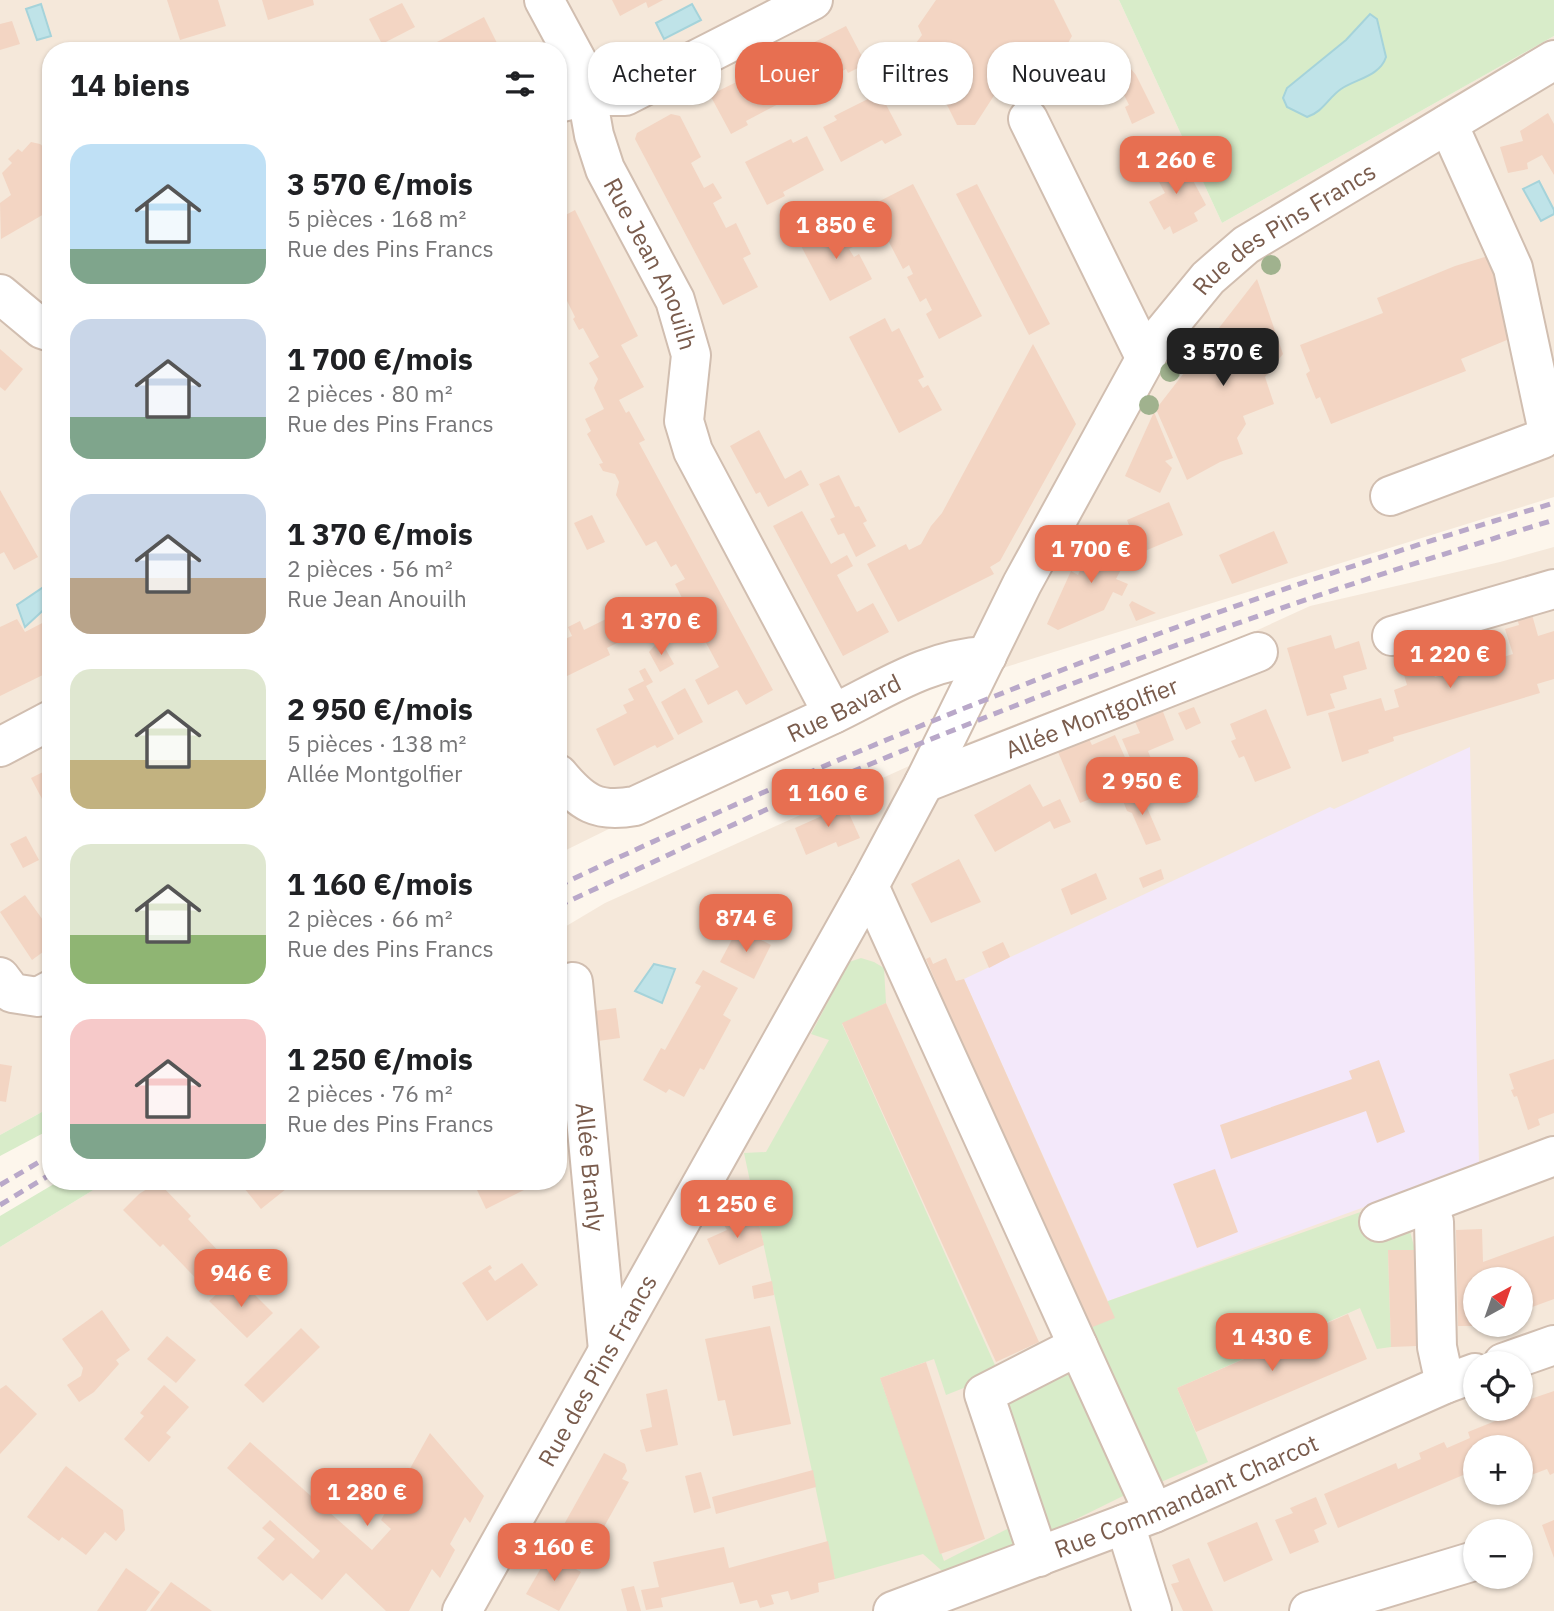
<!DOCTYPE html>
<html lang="fr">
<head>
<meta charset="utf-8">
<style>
	:root { --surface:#fff; --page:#f6f6f6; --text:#202124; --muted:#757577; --accent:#e76f51 }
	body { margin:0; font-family:"IBM Plex Sans",sans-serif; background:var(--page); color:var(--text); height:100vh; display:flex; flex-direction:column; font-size:26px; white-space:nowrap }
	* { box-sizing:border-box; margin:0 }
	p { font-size:23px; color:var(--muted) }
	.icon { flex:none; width:38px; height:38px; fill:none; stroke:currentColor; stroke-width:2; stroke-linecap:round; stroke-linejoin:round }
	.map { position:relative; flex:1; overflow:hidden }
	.drawer { position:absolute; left:42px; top:42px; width:525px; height:1148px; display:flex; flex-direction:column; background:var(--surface); border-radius:28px; box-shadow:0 2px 5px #0004 }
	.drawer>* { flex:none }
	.banner { position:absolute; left:588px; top:42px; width:665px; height:63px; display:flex; gap:14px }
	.needle { width:46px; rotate:40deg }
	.tools { position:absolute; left:1463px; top:1267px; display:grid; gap:14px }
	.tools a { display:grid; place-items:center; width:70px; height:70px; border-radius:50%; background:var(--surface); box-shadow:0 2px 5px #0004; font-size:35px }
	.price { position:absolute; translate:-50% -60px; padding:0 16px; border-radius:14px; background:var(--accent); color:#fff; font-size:23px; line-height:46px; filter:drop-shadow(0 2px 4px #0008) }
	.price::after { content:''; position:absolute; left:50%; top:42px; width:21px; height:16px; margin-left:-10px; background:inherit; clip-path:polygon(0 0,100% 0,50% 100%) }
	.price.selected { background:#222; color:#fff }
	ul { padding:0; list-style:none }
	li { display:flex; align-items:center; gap:21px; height:175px; padding:0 28px }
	li span { display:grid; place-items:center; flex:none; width:196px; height:140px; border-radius:21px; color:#555 }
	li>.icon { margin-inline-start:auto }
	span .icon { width:84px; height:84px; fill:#fffc; stroke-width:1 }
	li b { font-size:30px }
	h2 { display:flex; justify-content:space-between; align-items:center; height:84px; padding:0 28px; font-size:30px }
	.tag { padding:0 24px; border-radius:28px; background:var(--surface); box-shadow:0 2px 5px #0004; font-size:24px; line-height:63px }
	.tag.selected { background:var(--accent); color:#fff }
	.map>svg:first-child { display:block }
	.residential { fill:#f5e8da; fill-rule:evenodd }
	.education { fill:#f3e8fa }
	.green { fill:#d8ecc9 }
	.water { fill:#bfe3e8; stroke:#a5d3da; stroke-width:2 }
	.building { fill:#f3d5c3 }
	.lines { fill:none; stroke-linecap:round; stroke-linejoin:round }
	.minor-casing { stroke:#d1beb0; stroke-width:42 }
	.minor { stroke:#fff; stroke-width:38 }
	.rail { stroke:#b9a8c9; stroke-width:5; stroke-dasharray:10 7; stroke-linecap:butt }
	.tree { fill:#a0b28e }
	.labels { text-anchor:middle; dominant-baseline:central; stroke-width:7; stroke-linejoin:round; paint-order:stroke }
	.street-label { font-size:24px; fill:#7a5c4d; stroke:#fffaf3 }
</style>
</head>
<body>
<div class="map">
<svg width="1554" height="1611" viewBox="0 0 1554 1611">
	<rect width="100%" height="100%" fill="#fdf6ec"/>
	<g class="residential">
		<polygon points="0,0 1119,0 1222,223 1554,36 1554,497 993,671 924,690 623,822 558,854 558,51 51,51 51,1107 0,1135"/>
		<path d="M1554,547v1064h-1554v-364l108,-66h450v-250l47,-28 313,-141 173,-67 112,-40 107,-49 190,-44zM1475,1279h46v46h-46zM1475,1363h46v46h-46zM1475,1447h46v46h-46zM1475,1531h46v46h-46z"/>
	</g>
	<polygon class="education" points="1470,747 1479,1165 1108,1301 964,979 1330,807 1334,809"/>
	<g class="green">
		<polygon points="1119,0 1554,0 1554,36 1222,223"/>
		<polygon points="861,958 874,962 884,968 886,1003 842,1024 999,1374 946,1395 934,1359 880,1378 944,1561 1017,1524 1021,1541 950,1578 923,1554 835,1579 744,1153 766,1152 829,1040 811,1034 849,962"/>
		<polygon points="51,1107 51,1129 0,1156 0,1135"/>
		<polygon points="59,1181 108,1181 0,1247 0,1216"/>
		<polygon points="1369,1209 1407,1220 1415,1250 1388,1250 1391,1347 1377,1349 1360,1308 1177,1388 1208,1462 1161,1482 1090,1328 1108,1301"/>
		<polygon points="1063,1363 1125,1495 1042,1536 1001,1398"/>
	</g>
	<g class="water">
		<polygon points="41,4 51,36 37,40 26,9"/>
		<polygon points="692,4 701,20 664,39 656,23"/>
		<path d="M1370,14l7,5 9,38c-6,19 -30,22 -45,32 -13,9 -18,23 -34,28l-20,-10 -4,-9 4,-10 59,-48z"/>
		<polygon points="1539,181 1554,210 1554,214 1541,221 1523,189"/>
		<polygon points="51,582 51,603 25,627 17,605"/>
		<polygon points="654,964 675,969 662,1003 635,991"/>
	</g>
	<g class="building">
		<polygon points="167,0 218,0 226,26 180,40"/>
		<polygon points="262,0 313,0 314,5 268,20"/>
		<polygon points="612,0 663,0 648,8 646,2 620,16"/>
		<polygon points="936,0 1054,0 1072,36 1068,43 1072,52 1041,97 1012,95 1007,84 994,92 995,94 975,125 957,125 916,43 922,35 918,26"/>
		<polygon points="402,3 415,27 382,44 369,19"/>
		<polygon points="484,17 501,51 420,51"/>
		<polygon points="12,21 20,44 0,50 0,24"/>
		<polygon points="846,26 866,64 848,73 846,69 804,91 788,60 801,54 799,50"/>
		<polygon points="772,69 788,99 746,121 748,125 731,134 710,95 757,72 759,76"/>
		<polygon points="1131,69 1136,75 1155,113 1132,124 1125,107 1129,105 1118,83 1127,79 1123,72"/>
		<polygon points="880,93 902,135 885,144 882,140 841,162 823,127 837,120 834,116"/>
		<polygon points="1548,113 1554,124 1554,175 1542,155 1527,163 1528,169 1508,173 1500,147 1523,141 1520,131"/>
		<polygon points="671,114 680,116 701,157 691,163 704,188 713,183 722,198 713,203 726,228 736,223 751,254 743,258 758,287 723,305 635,139 637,133"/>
		<polygon points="807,136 824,170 783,192 785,196 767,205 745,162 791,139 793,143"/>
		<polygon points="31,142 40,144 51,153 51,210 1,239 0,203 11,195 2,173 12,163 8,159 18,149 22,152"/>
		<polygon points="1179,154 1206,205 1194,213 1198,221 1173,234 1170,226 1164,230 1149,202 1165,193 1152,169"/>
		<polygon points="913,184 982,316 939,339 926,314 932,310 926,298 920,302 907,277 913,274 909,265 903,269 877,219 883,216 876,203"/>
		<polygon points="977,184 1050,324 1029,335 956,194"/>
		<polygon points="575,210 638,336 621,345 644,387 619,400 626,413 629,411 645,440 639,443 773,690 746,705 737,690 708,705 695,680 719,667 697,626 685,632 676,616 688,610 675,584 685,579 676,564 671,567 656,541 646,546 616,495 619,482 615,474 603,471 599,464 603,463 587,434 591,431 585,419 604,409 594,388 598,379 589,363 599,357 583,328 579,330 573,319 575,317 563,293 558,296 558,219"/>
		<polygon points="842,221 855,246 849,249 854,257 859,254 872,279 830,301 800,244"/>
		<polygon points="1488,256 1519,335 1461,359 1466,371 1331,424 1320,397 1316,399 1306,374 1310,371 1300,345 1383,313 1377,298 1455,266"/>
		<polygon points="1257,279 1283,354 1265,377 1274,404 1243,416 1246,424 1237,438 1243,454 1220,462 1187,480 1156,409"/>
		<polygon points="885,318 892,332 899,328 924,377 918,380 923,388 928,385 942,410 899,433 849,337"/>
		<polygon points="1033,344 1076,424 1000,561 990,567 994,574 898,622 867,564 906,544 909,550 921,544 931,526 942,513"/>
		<polygon points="0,349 23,369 5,391 0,387"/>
		<polygon points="1154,412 1173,458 1165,461 1172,468 1160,493 1125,476"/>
		<polygon points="759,430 785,479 801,470 809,485 768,507 760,492 756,494 730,446"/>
		<polygon points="839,475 855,507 859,506 867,521 863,523 876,546 856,557 844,533 838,535 830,519 835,517 819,484"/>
		<polygon points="0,490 38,557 14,570 4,552 0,554"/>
		<polygon points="1169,502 1183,535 1140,553 1127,520"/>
		<polygon points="802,511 831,564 847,555 853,566 837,575 857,612 873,603 889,632 843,656 773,526"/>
		<polygon points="592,515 605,542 587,550 574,523"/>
		<polygon points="1274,531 1288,563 1232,584 1219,555"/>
		<polygon points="1101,536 1131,550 1116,579 1128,584 1122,596 1113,592 1104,610 1058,630 1047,624 1071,571 1078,575 1089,550 1094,552"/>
		<polygon points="1132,601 1156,613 1136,621 1129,605"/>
		<polygon points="1531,611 1538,636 1554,631 1554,679 1537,684 1540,693 1393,737 1394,741 1368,750 1369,753 1342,762 1328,713 1381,698 1385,711 1399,707 1394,690 1407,685 1400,661 1427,652 1435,677 1460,670 1453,645 1480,637 1487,662 1513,654 1505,629 1519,625 1516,615"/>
		<polygon points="620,612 631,636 607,648 610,655 563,678 558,669 558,642 572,636 568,627 580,621 584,630"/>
		<polygon points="17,619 25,632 46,621 51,631 51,671 0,696 0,627"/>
		<polygon points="1331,635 1335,649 1359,641 1367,669 1343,676 1347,689 1330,694 1335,708 1307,716 1287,648"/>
		<polygon points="660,639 674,664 660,672 649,652"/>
		<polygon points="645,668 653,682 646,686 674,739 657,748 655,745 614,766 596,729 627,713 623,705 634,700 628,689 644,681 639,671"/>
		<polygon points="685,688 703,722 678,735 661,702"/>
		<polygon points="1158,699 1174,740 1148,751 1159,779 1142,786 1122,739 1140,733 1130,710"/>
		<polygon points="1194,707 1201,723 1186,730 1178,713"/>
		<polygon points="1266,709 1291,768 1255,782 1244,756 1239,758 1231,741 1236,739 1230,724"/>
		<polygon points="1115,735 1132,773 1107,784 1110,791 1080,803 1058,752 1089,739 1092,745"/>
		<polygon points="51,768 51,816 31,778"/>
		<polygon points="1190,771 1199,797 1182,803 1173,777"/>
		<polygon points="1030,784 1043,807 1060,799 1071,822 1054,829 1050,821 995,852 974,815"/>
		<polygon points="1139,789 1161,840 1146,845 1132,813 1127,811 1123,801 1125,795"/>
		<polygon points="843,800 860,838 838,847 836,842 806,855 795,828 824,815 822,810"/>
		<polygon points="26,836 39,860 23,868 10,844"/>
		<polygon points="959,859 981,902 931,923 911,884"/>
		<polygon points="1161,869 1164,879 1143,888 1139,878"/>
		<polygon points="1096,873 1107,899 1071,915 1061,889"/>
		<polygon points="25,895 50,930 51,934 51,946 32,960 0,912"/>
		<polygon points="738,928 771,945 754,979 720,962"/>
		<polygon points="1003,942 1010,957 989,968 982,952"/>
		<polygon points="930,957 933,964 946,958 956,981 964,979 1115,1318 1090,1328 936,988 938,987 926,959"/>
		<polygon points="703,970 738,988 723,1015 731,1020 704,1070 700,1068 684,1097 669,1089 666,1093 643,1080 661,1048 665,1050 701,986 695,983"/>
		<polygon points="886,1003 1039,1342 996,1362 842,1023"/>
		<polygon points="616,1008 620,1038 598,1041 594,1011"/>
		<polygon points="1554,1059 1554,1113 1538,1119 1540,1125 1528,1130 1517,1096 1514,1097 1511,1090 1514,1089 1509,1074"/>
		<polygon points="1379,1060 1405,1132 1377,1143 1366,1111 1231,1159 1220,1125 1352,1079 1349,1071"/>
		<polygon points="0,1064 12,1066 6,1102 0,1101"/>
		<polygon points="1215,1169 1238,1232 1197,1248 1173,1184"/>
		<polygon points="253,1181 296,1181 261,1209 244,1188"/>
		<polygon points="495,1181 542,1181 486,1209 477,1190"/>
		<polygon points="158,1182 191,1216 188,1219 223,1256 219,1261 229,1271 208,1291 163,1244 160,1247 123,1210 139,1194"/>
		<polygon points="757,1216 764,1245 719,1265 707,1239 727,1230 724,1225 734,1221 736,1225"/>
		<polygon points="1482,1229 1483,1262 1554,1236 1554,1299 1521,1311 1521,1279 1475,1279 1475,1326 1458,1326 1456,1230"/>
		<polygon points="1388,1250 1415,1250 1417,1346 1391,1347"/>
		<polygon points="522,1263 538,1285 487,1321 462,1283 490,1265 492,1268 488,1271 495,1281"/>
		<polygon points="231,1281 241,1291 251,1291 273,1313 247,1338 209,1301"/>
		<polygon points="772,1281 774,1295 754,1299 752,1286"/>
		<polygon points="102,1310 130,1350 116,1360 119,1364 94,1392 79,1402 67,1385 81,1376 83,1368 62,1339"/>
		<polygon points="1348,1314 1367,1359 1196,1432 1177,1388"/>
		<polygon points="770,1326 791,1424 733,1436 725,1400 718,1401 705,1339"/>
		<polygon points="301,1328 320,1347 263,1403 244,1385"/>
		<polygon points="167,1336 196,1360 176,1383 147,1359"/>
		<polygon points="926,1362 985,1539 940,1554 880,1378"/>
		<polygon points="6,1385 37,1414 0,1454 0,1389"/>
		<polygon points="164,1385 189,1407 166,1433 171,1437 149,1462 124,1439 144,1416 140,1413"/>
		<polygon points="667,1389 678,1445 646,1452 640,1430 652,1427 646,1394"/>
		<polygon points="1554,1391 1554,1473 1550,1475 1547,1469 1521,1479 1521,1447 1475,1447 1475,1470 1338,1528 1324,1494 1396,1463 1398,1469 1421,1459 1419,1453 1444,1442 1447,1448 1470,1438 1468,1432 1525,1409 1522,1402"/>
		<polygon points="430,1433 484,1496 470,1523 465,1517 450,1544 455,1550 440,1578 432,1569 409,1611 386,1611 346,1573 322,1600 291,1573 283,1581 257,1558 275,1539 262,1528 270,1520 313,1559 320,1551 227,1468 250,1442 372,1550 391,1529 381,1520"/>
		<polygon points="604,1453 625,1464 627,1471 622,1479 629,1482 600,1534 595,1531 589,1542 562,1528"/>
		<polygon points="66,1466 123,1510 125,1530 116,1541 105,1532 86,1555 62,1537 59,1541 27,1517"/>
		<polygon points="813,1470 816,1487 716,1514 712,1497"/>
		<polygon points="701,1472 711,1508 694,1513 685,1476"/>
		<polygon points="1316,1497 1327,1524 1314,1530 1319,1542 1290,1554 1275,1520 1293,1513 1290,1508"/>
		<polygon points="1554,1520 1554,1558 1542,1525"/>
		<polygon points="1257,1522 1273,1560 1224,1582 1207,1543"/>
		<polygon points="828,1541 835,1579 818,1583 819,1592 791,1600 788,1591 771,1595 774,1604 760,1608 757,1600 740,1604 733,1582 661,1598 663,1607 646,1610 641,1590 659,1587 653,1562 724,1547 729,1568"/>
		<polygon points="549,1554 581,1572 559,1611 526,1594"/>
		<polygon points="1189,1558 1196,1574 1213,1611 1183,1611 1171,1584 1179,1582 1172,1565"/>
		<polygon points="126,1568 160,1592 146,1611 97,1611"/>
		<polygon points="171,1582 212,1611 150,1611"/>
		<polygon points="634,1586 641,1611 627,1611 621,1589"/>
	</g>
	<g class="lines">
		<g class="minor-casing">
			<g id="minor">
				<path id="s1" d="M544,0l34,63 9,33 7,39 11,34 70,131 16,55 -7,66 9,30 140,263"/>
				<polyline points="558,103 587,96 625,96 813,0"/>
				<polyline points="1028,119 1146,359"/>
				<polyline points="0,294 42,329 51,332"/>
				<polyline points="1390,496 1542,439 1547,427 1513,268 1448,124"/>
				<polyline points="1392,636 1554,589"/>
				<polyline points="0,747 51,720"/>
				<path id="s2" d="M558,774c24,29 39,39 77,32 65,-30 130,-60 194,-90 53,-25 97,-57 158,-60"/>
				<path id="s3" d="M924,783l334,-131"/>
				<polyline points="869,886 1154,1513"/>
				<polyline points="0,977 12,993 38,997 51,990"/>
				<path id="s4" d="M573,982l35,368"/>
				<polyline points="1379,1222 1554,1156"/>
				<polyline points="1434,1222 1437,1347 1445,1384"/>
				<polyline points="1503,1363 1554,1345"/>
				<polyline points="1125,1524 1152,1611"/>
				<polyline points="1039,1557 984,1394 1078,1346"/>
				<path id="s5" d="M462,1611l407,-725 55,-103 98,-199 131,-239 55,-67 38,-33 308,-185"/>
				<path id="s6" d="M893,1611l261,-98 291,-129 30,-11"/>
				<polyline points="1309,1611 1471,1562"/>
			</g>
		</g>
		<use href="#minor" class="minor"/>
		<g class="rail">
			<path d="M558,886c322,-153 655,-282 996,-383"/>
			<path d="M558,906c101,-46 201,-95 303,-138 227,-95 458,-177 693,-248"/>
			<polyline points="0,1185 51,1155"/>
			<polyline points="0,1205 51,1174"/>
		</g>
	</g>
	<g class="tree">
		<circle cx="1271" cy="265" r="10"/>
		<circle cx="1170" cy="372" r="10"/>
		<circle cx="1149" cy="405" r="10"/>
	</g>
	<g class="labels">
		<g class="street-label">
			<text stroke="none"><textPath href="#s5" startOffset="1620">Rue des Pins Francs</textPath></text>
			<text stroke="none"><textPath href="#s1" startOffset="287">Rue Jean Anouilh</textPath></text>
			<text stroke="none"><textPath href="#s2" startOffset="320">Rue Bavard</textPath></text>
			<text stroke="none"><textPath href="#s3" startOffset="180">Allée Montgolfier</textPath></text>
			<text stroke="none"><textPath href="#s4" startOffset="186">Allée Branly</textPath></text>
			<text stroke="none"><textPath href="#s5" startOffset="276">Rue des Pins Francs</textPath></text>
			<text stroke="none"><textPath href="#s6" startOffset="315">Rue Commandant Charcot</textPath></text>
		</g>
	</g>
</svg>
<div class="tools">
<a><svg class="needle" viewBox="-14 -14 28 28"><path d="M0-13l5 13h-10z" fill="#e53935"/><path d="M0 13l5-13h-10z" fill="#757577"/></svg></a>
<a><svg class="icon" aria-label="locate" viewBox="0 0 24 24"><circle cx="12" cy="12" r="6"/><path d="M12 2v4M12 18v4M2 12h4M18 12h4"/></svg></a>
<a>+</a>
<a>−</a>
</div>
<b class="price" style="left:1176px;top:196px">1 260 €</b>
<b class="price" style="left:836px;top:261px">1 850 €</b>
<b class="price selected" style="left:1223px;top:388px">3 570 €</b>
<b class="price" style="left:1091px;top:585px">1 700 €</b>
<b class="price" style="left:661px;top:657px">1 370 €</b>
<b class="price" style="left:1450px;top:690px">1 220 €</b>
<b class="price" style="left:1142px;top:817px">2 950 €</b>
<b class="price" style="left:828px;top:829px">1 160 €</b>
<b class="price" style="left:746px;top:954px">874 €</b>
<b class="price" style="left:737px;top:1240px">1 250 €</b>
<b class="price" style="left:241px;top:1309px">946 €</b>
<b class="price" style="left:1272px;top:1373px">1 430 €</b>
<b class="price" style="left:367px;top:1528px">1 280 €</b>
<b class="price" style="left:554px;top:1583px">3 160 €</b>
<div class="banner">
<a class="tag">Acheter</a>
<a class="tag selected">Louer</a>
<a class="tag">Filtres</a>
<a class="tag">Nouveau</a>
</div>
<section class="drawer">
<h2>14 biens<svg class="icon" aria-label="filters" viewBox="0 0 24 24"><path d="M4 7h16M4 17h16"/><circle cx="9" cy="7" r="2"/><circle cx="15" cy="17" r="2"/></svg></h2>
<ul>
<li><span style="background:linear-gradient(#bfe0f5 75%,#7fa58c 0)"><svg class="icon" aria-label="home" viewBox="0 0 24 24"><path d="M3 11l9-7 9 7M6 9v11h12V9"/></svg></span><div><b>3 570 €/mois</b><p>5 pièces · 168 m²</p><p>Rue des Pins Francs</p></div></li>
<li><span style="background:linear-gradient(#c9d6e8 70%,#7fa58c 0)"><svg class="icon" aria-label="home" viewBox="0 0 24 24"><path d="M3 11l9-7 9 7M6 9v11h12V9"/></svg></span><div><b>1 700 €/mois</b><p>2 pièces · 80 m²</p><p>Rue des Pins Francs</p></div></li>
<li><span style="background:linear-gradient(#c9d6e8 60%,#b9a48a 0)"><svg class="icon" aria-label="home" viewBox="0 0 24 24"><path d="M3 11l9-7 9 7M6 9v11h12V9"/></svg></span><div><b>1 370 €/mois</b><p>2 pièces · 56 m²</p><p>Rue Jean Anouilh</p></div></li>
<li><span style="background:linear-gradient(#dfe7d0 65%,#c2b280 0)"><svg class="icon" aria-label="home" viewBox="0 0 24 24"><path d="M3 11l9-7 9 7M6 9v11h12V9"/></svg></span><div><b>2 950 €/mois</b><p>5 pièces · 138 m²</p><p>Allée Montgolfier</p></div></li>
<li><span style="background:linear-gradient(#dfe7d0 65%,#8fb573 0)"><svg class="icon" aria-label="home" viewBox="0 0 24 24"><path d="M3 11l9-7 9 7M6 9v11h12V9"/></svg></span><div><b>1 160 €/mois</b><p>2 pièces · 66 m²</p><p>Rue des Pins Francs</p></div></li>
<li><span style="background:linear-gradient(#f6c9c9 75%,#7fa58c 0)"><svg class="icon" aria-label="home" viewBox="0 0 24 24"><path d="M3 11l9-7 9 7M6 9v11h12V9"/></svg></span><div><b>1 250 €/mois</b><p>2 pièces · 76 m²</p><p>Rue des Pins Francs</p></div></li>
</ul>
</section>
</div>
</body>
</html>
